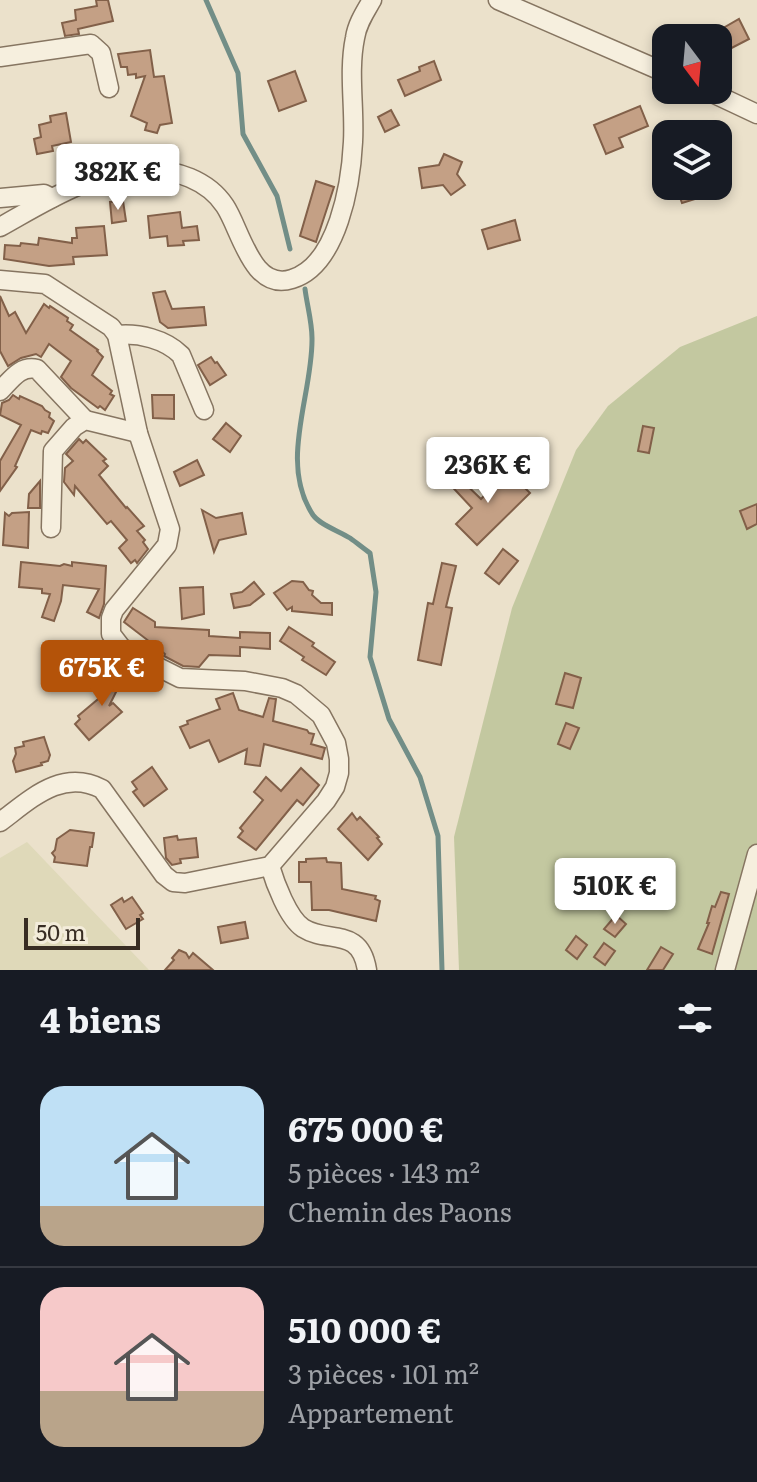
<!DOCTYPE html>
<html lang="fr">
<head>
<meta charset="utf-8">
<style>
	:root { --surface:#171b24; --page:#242831; --text:#f1f3f6; --muted:#9ea1a6; --line:#363941; --accent:#b45309 }
	body { margin:0; font-family:Literata,serif; background:var(--page); color:var(--text); height:100vh; display:flex; flex-direction:column; font-size:30px; white-space:nowrap }
	* { box-sizing:border-box; margin:0 }
	p { font-size:26px; color:var(--muted) }
	.icon { flex:none; width:44px; height:44px; fill:none; stroke:currentColor; stroke-width:2; stroke-linecap:round; stroke-linejoin:round }
	.map { position:relative; height:970px; overflow:hidden }
	.sheet { display:flex; flex-direction:column; background:var(--surface); flex:1 }
	.sheet>* { flex:none }
	.needle { width:52px; rotate:164deg }
	.fabs { position:absolute; left:652px; top:24px; display:grid; gap:16px }
	.fabs a { display:grid; place-items:center; width:80px; height:80px; border-radius:16px; background:var(--surface); box-shadow:0 4px 12px #0003; font-size:40px }
	.scale { position:absolute; left:24px; bottom:20px; width:116px; box-sizing:border-box; padding-left:8px; border:4px solid #382d23; border-top:0; font-size:22px; line-height:28px; white-space:nowrap; color:#382d23; -webkit-text-stroke:6px #f3ecda; paint-order:stroke }
	.price { position:absolute; translate:-50% -68px; padding:0 18px; border-radius:8px; background:#fff; color:#222; font-size:26px; line-height:52px; filter:drop-shadow(0 2px 4px #0008) }
	.price::after { content:''; position:absolute; left:50%; top:48px; width:24px; height:18px; margin-left:-12px; background:inherit; clip-path:polygon(0 0,100% 0,50% 100%) }
	.price.current { background:var(--accent); color:#fff }
	ul { padding:0; list-style:none }
	li { display:flex; align-items:center; gap:24px; height:200px; padding:0 40px }
	li+li { border-top:2px solid var(--line) }
	li span { display:grid; place-items:center; flex:none; width:224px; height:160px; border-radius:24px; color:#555 }
	li>.icon { margin-inline-start:auto }
	span .icon { width:96px; height:96px; fill:#fffc; stroke-width:1 }
	li b { font-size:34px }
	h2 { display:flex; justify-content:space-between; align-items:center; height:96px; padding:0 40px; font-size:34px }
	.map>svg:first-child { display:block }
	.farmland { fill:#dfd9b9 }
	.green { fill:#c3c8a0 }
	.lines { fill:none; stroke-linecap:round; stroke-linejoin:round }
	.stream { stroke:#728e87; stroke-width:5 }
	.building { fill:#c4a085; stroke:#826049; stroke-width:2 }
	.minor-casing { stroke:#867561; stroke-width:21 }
	.minor { stroke:#f6efde; stroke-width:18 }
</style>
</head>
<body>
<div class="map">
<svg width="757" height="970" viewBox="0 0 757 970">
	<rect width="100%" height="100%" fill="#ebe1cb"/>
	<polygon class="farmland" points="27,842 149,970 0,970 0,858"/>
	<polygon class="green" points="757,316 757,970 459,970 454,837 512,608 576,450 608,406 680,347"/>
	<g class="lines">
		<g class="stream">
			<polyline points="206,0 238,73 243,134 277,196 290,249"/>
			<path d="M305,289c2,16 7,33 7,49 1,57 -34,124 1,177 7,10 26,16 37,23 7,5 13,10 20,15l6,39 -6,65 19,62 31,58 18,59 4,134"/>
		</g>
	</g>
	<g class="building">
		<polygon points="96,0 108,0 113,21 78,29 79,34 65,36 62,23 76,20 75,10 97,6"/>
		<polygon points="739,19 749,39 718,55 718,31"/>
		<polygon points="150,50 154,77 164,76 172,123 160,125 157,133 145,130 147,123 131,116 145,76 136,78 136,74 128,75 127,67 121,67 118,54"/>
		<polygon points="434,61 441,80 405,96 398,80 420,71 419,67"/>
		<polygon points="295,71 306,101 279,111 268,81"/>
		<polygon points="640,106 648,126 619,138 623,147 606,154 594,125"/>
		<polygon points="391,110 399,125 385,132 378,117"/>
		<polygon points="66,113 71,142 52,146 53,151 37,154 34,139 41,137 39,125 51,122 50,116"/>
		<polygon points="444,154 462,162 457,174 465,185 451,195 443,185 422,188 419,168 439,165"/>
		<polygon points="316,181 334,187 316,242 300,236"/>
		<polygon points="684,186 726,186 727,189 682,203 677,189"/>
		<polygon points="123,201 126,221 112,223 110,202"/>
		<polygon points="180,212 182,228 197,226 199,240 183,241 184,245 168,246 167,236 150,238 148,216"/>
		<polygon points="515,220 520,240 488,249 482,230"/>
		<polygon points="104,226 107,255 73,257 74,264 49,266 4,259 5,245 20,246 21,243 38,245 39,238 72,243 72,238 77,238 76,228"/>
		<polygon points="165,291 172,309 204,307 206,325 168,328 160,322 153,293"/>
		<polygon points="0,296 9,316 15,312 26,333 44,304 49,308 50,306 68,318 67,321 73,325 70,330 98,350 97,351 103,357 92,375 112,391 110,394 114,396 105,410 100,406 98,408 71,388 61,377 71,361 49,344 41,357 36,354 21,358 8,366 0,351"/>
		<polygon points="211,357 215,363 217,362 226,375 210,385 198,365"/>
		<polygon points="13,395 19,399 20,396 42,406 45,410 50,413 49,417 54,421 48,433 42,431 41,434 31,430 15,466 17,467 0,491 0,461 21,425 0,415 2,403 9,400"/>
		<polygon points="152,395 174,395 174,419 153,418"/>
		<polygon points="226,423 241,436 230,452 213,439"/>
		<polygon points="643,426 654,428 649,453 638,451"/>
		<polygon points="79,439 83,443 86,440 106,459 103,461 108,466 99,475 126,508 127,507 144,526 137,531 145,540 143,542 148,549 137,563 135,560 131,563 119,548 127,540 111,521 107,524 75,486 74,495 64,482 65,468 73,461 66,454"/>
		<polygon points="197,460 204,475 180,486 174,472"/>
		<polygon points="452,471 481,499 508,471 530,493 477,545 456,524 472,508 444,478"/>
		<polygon points="40,481 40,508 28,508 29,494"/>
		<polygon points="757,504 757,524 747,529 740,511"/>
		<polygon points="202,510 216,518 242,513 246,534 219,540 214,552"/>
		<polygon points="29,512 28,548 3,545 5,513 9,516 12,513"/>
		<polygon points="503,549 518,561 499,584 485,573"/>
		<polygon points="21,562 60,566 64,564 72,566 72,562 106,566 104,604 99,618 87,612 99,589 63,585 61,601 54,621 42,617 50,594 42,593 42,589 19,587"/>
		<polygon points="442,563 456,566 446,607 452,608 441,665 418,660 428,603 433,604"/>
		<polygon points="292,581 303,582 309,590 313,591 312,595 321,603 332,603 332,615 292,611 292,607 287,610 274,593"/>
		<polygon points="254,582 264,594 250,605 234,608 231,594 242,592"/>
		<polygon points="203,587 204,614 182,619 180,588"/>
		<polygon points="133,608 155,622 155,627 209,630 209,636 240,638 240,632 270,633 270,649 240,647 240,656 209,655 199,667 183,666 164,656 165,654 151,643 154,641 150,642 124,622"/>
		<polygon points="289,627 314,643 312,646 335,662 326,675 302,660 304,657 280,641"/>
		<polygon points="90,643 74,680 62,650 73,646 75,649"/>
		<polygon points="126,664 129,666 109,706 113,703 122,712 89,740 75,724 80,719 78,716 110,689 105,682"/>
		<polygon points="565,673 581,678 573,708 556,704"/>
		<polygon points="233,693 239,710 263,717 269,698 276,699 273,721 307,730 309,733 314,734 311,744 325,748 322,759 264,744 260,766 245,764 247,749 219,762 209,740 190,748 180,727 188,724 187,721 220,709 216,699"/>
		<polygon points="566,723 579,728 570,749 558,744"/>
		<polygon points="44,737 50,755 48,761 41,763 42,765 16,772 13,761 16,754 15,748 24,746 23,742"/>
		<polygon points="152,767 167,789 144,806 133,792 137,789 132,782"/>
		<polygon points="301,768 319,785 303,805 297,800 256,850 238,837 243,831 240,828 263,800 254,792 266,777 281,791"/>
		<polygon points="352,813 357,820 360,817 379,837 377,838 382,844 368,860 338,829"/>
		<polygon points="70,830 94,833 92,847 90,847 87,866 54,862 55,857 52,853 55,850 57,839"/>
		<polygon points="177,836 178,840 196,838 198,857 180,859 181,863 172,865 166,858 164,838"/>
		<polygon points="326,858 327,862 341,863 342,889 376,896 375,899 380,901 376,921 329,910 312,910 311,882 299,882 299,862 306,862 306,859"/>
		<polygon points="721,892 729,894 712,954 698,949 709,923 707,923 712,906 715,907"/>
		<polygon points="132,897 143,913 140,915 143,919 126,929 111,905 122,898 124,902"/>
		<polygon points="616,915 626,924 615,937 604,929"/>
		<polygon points="245,922 248,938 221,943 218,927"/>
		<polygon points="576,936 587,945 577,959 566,950"/>
		<polygon points="604,943 615,951 605,965 594,957"/>
		<polygon points="661,947 673,954 663,970 647,970"/>
		<polygon points="179,950 186,953 189,958 193,953 213,970 165,970 174,960 172,958"/>
	</g>
	<g class="lines">
		<g class="minor-casing">
			<g id="minor">
				<polyline points="498,0 666,73"/>
				<polyline points="0,57 91,44 101,53 109,88"/>
				<polyline points="706,90 757,114"/>
				<polyline points="0,198 44,194 52,198"/>
				<path d="M0,227c45,-25 92,-56 146,-57 29,-1 62,10 79,36 16,24 27,86 67,73 46,-14 59,-96 61,-137 2,-34 -5,-70 2,-104 2,-14 10,-26 17,-38"/>
				<path d="M0,280l45,4 66,43 6,8 21,98 32,96 -3,16 -53,65 -3,8v16l10,13 9,6 50,25 65,3 37,7 14,6 25,21 15,28 3,16v14l-4,14 -9,14 -56,65 -85,17 -12,-1 -9,-7 -62,-86c-40,-21 -71,10 -102,33"/>
				<path d="M117,335c22,-2 48,4 64,20l23,55"/>
				<path d="M0,391c11,-11 20,-26 37,-22l48,51"/>
				<polyline points="51,528 53,451 74,427 85,420 138,433"/>
				<path d="M270,866c5,17 18,52 33,62 25,16 57,-2 64,42"/>
				<polyline points="725,970 757,854"/>
			</g>
		</g>
		<use href="#minor" class="minor"/>
	</g>
</svg>
<div class="fabs">
<a><svg class="needle" viewBox="-14 -14 28 28"><path d="M0-13l5 13h-10z" fill="#e53935"/><path d="M0 13l5-13h-10z" fill="#9ea1a6"/></svg></a>
<a><svg class="icon" aria-label="layers" viewBox="0 0 24 24"><path d="M12 4l9 5-9 5-9-5zM3 14l9 5 9-5"/></svg></a>
</div>
<div class="scale">50 m</div>
<b class="price" style="left:118px;top:212px">382K €</b>
<b class="price" style="left:488px;top:505px">236K €</b>
<b class="price current" style="left:102px;top:708px">675K €</b>
<b class="price" style="left:615px;top:926px">510K €</b>
</div>
<section class="sheet">
<h2>4 biens<svg class="icon" aria-label="filters" viewBox="0 0 24 24"><path d="M4 7h16M4 17h16"/><circle cx="9" cy="7" r="2"/><circle cx="15" cy="17" r="2"/></svg></h2>
<ul>
<li><span style="background:linear-gradient(#bfe0f5 75%,#b9a48a 0)"><svg class="icon" aria-label="home" viewBox="0 0 24 24"><path d="M3 11l9-7 9 7M6 9v11h12V9"/></svg></span><div><b>675 000 €</b><p>5 pièces · 143 m²</p><p>Chemin des Paons</p></div></li>
<li><span style="background:linear-gradient(#f6c9c9 65%,#b9a48a 0)"><svg class="icon" aria-label="home" viewBox="0 0 24 24"><path d="M3 11l9-7 9 7M6 9v11h12V9"/></svg></span><div><b>510 000 €</b><p>3 pièces · 101 m²</p><p>Appartement</p></div></li>
</ul>
</section>
</body>
</html>
